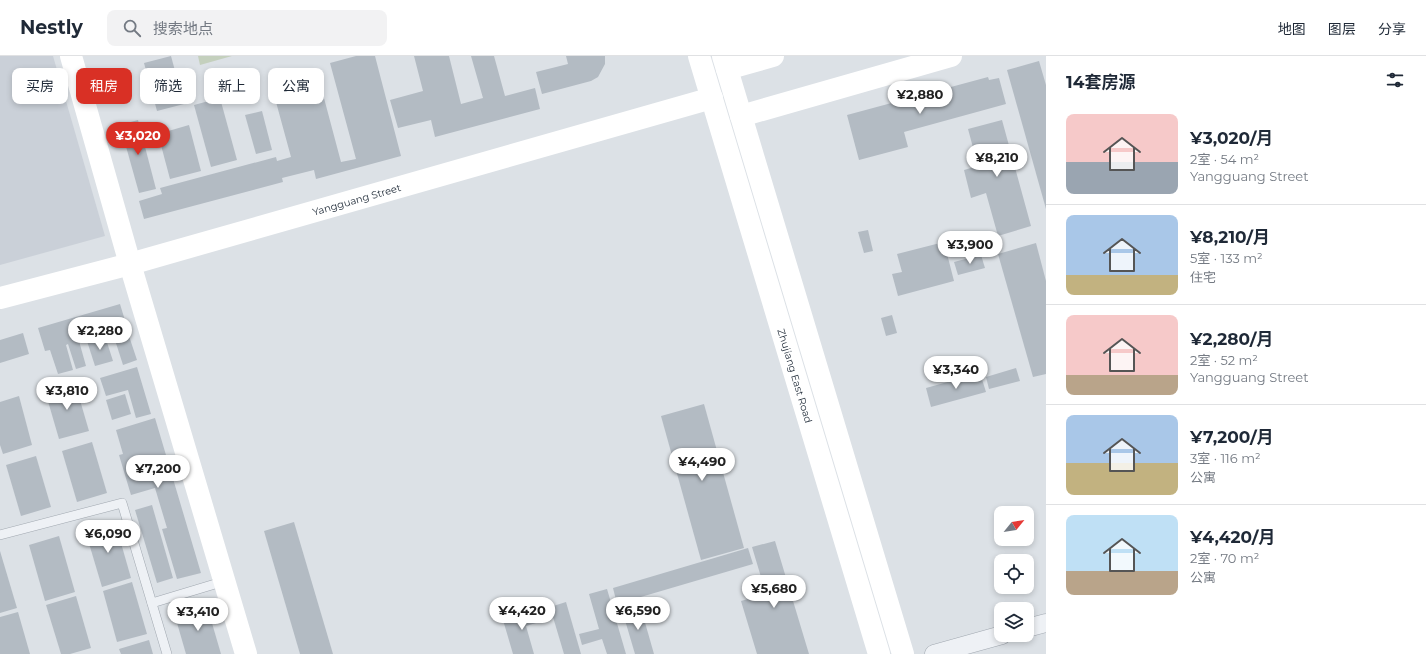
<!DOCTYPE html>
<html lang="zh">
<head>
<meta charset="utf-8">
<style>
	:root { --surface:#fff; --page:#f2f2f3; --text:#1f2937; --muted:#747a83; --line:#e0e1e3; --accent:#d93025 }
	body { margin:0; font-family:Montserrat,"Noto Sans SC",sans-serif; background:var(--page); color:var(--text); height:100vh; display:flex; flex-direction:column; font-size:15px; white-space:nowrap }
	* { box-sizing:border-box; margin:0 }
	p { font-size:13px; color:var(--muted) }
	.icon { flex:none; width:22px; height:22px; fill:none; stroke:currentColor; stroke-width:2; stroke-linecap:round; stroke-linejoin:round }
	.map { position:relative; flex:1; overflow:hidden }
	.panel { display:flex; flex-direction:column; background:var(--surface); width:380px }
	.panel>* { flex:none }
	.top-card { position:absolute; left:12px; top:12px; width:380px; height:36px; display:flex; gap:8px }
	.needle { width:26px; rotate:60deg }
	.controls { position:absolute; left:994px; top:450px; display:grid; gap:8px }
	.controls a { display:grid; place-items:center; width:40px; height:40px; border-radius:8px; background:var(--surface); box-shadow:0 2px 6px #0003; font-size:20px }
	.price { position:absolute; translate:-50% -34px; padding:0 9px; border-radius:14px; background:#fff; color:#222; font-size:13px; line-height:26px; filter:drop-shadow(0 1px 2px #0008) }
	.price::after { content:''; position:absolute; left:50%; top:24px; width:12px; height:9px; margin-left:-6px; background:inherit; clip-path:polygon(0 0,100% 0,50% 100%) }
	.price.selected { background:var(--accent); color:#fff }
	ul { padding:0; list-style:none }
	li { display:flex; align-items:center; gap:12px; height:100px; padding:0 20px }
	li+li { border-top:1px solid var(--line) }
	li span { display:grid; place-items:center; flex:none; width:112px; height:80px; border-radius:8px; color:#555 }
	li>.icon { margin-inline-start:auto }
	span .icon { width:48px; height:48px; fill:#fffc; stroke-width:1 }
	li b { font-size:17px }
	h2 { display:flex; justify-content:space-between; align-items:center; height:48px; padding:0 20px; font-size:17px }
	.chip { padding:0 14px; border-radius:8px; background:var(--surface); box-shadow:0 2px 6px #0003; font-size:14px; line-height:36px }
	.chip.selected { background:var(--accent); color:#fff }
	header { display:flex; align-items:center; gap:24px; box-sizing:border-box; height:56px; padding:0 20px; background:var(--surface); border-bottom:1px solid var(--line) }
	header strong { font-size:19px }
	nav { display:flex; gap:22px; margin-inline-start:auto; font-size:14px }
	.search { width:280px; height:36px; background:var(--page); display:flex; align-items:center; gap:10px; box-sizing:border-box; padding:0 14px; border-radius:8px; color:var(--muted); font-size:15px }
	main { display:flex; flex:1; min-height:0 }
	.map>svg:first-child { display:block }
	.built { fill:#cad0d8 }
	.green { fill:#c4d0bd }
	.building { fill:#b3bbc3 }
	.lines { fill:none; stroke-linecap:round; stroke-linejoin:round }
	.lane-casing { stroke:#a1a8b0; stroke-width:10 }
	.street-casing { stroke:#a1a8b0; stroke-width:19 }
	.lane { stroke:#eef1f5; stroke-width:9 }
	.street { stroke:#eef1f5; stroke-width:18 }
	.secondary { stroke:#fff; stroke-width:22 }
	.labels { text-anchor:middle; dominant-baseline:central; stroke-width:3; stroke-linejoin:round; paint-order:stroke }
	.street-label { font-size:10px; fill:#25303d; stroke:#ebf0f4 }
</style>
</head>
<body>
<header>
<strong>Nestly</strong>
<div class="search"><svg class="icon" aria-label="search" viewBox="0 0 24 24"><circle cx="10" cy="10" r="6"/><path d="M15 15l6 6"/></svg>搜索地点</div>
<nav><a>地图</a><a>图层</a><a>分享</a></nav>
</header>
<main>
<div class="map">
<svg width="1046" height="598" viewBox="0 0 1046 598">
	<rect width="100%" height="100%" fill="#dce1e6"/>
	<polygon class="built" points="0,0 53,0 105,180 0,209"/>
	<polygon class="green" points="198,0 232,0 200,9"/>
	<g class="building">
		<polygon points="171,0 184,48 157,55 144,7"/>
		<polygon points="356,0 375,0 401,100 316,123 314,114 282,122 283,126 144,163 139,145 162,138 160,132 276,101 277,105 291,101 276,46 287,43 284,31 291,29 289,19 316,12 341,106 356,103 330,7"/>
		<polygon points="414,0 449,0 461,48 483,42 471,0 494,0 505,40 535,32 540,53 435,81 431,64 398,72 390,44 423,35"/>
		<polygon points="566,0 605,0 605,8 598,21 591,25 542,38 536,16 568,8"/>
		<polygon points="1039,5 1046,29 1046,153 1007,14"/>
		<polygon points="988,21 989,24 999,22 1006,48 904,76 908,91 859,104 847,59"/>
		<polygon points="220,42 237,104 211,111 194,49"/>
		<polygon points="262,55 272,94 256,98 245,59"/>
		<polygon points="138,64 156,133 139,137 120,69"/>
		<polygon points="1002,64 1031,170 998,180 986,137 971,142 964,114 978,110 968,73"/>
		<polygon points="189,69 201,115 170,123 158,78"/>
		<polygon points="868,174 873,195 864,197 858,176"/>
		<polygon points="944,186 954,225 898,240 892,218 902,216 897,198"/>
		<polygon points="1036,187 1046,225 1046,318 1033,321 998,198"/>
		<polygon points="981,199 985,212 958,219 954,206"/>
		<polygon points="120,248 127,271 79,285 86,310 76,313 68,288 66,289 73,314 58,318 50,294 45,295 38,272"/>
		<polygon points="892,259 897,277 886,280 881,262"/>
		<polygon points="23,277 29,298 0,307 0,284"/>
		<polygon points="105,280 113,305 95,310 87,285"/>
		<polygon points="129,280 137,304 123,309 115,284"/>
		<polygon points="137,311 151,358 136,362 128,334 106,340 100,322"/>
		<polygon points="1016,312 1020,325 989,333 986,321"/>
		<polygon points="980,317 986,336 931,351 926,332"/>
		<polygon points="75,327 89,375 59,383 45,335"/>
		<polygon points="125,338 131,358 112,364 106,344"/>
		<polygon points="19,340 32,389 3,398 0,389 0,346"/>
		<polygon points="704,348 744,492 701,504 661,360"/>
		<polygon points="155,362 201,517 177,523 162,473 167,472 155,432 131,439 119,399 123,398 116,374"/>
		<polygon points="92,386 107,437 77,446 62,395"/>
		<polygon points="36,400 51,451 21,460 6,409"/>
		<polygon points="152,449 173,522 157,527 135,454"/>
		<polygon points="115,466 131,522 102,531 85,474"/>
		<polygon points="294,466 333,598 300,598 264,475"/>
		<polygon points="59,480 75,536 45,545 29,489"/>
		<polygon points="775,485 809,598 757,598 741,545 758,540 759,543 767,541 752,491"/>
		<polygon points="748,492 753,508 617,548 613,532"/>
		<polygon points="0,495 17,552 0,557"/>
		<polygon points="132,526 147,578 117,586 103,535"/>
		<polygon points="607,533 626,598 607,598 602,583 582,589 579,578 599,573 589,538"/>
		<polygon points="76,540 91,592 70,598 61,598 46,549"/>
		<polygon points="566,546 581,598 564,598 550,551"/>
		<polygon points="640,549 654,598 635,598 622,554"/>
		<polygon points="207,550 221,598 186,598 175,560"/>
		<polygon points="543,553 546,564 526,570 534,598 513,598 503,564"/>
		<polygon points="18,556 30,598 0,598 0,561"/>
		<polygon points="149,584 153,598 121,598 119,593"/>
	</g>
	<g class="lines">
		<g class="lane-casing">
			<g id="lane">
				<polyline points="0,479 122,447 167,598"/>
				<polyline points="152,547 225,525"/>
			</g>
		</g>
		<g class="street-casing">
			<g id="street">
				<polyline points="1027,572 1046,567"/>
				<polyline points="934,598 1002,579"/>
			</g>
		</g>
		<use href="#lane" class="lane"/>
		<use href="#street" class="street"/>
		<g class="secondary">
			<polyline points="71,0 130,208 246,598"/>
			<path id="s1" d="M699,0l180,598"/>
			<polyline points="723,0 903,598"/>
			<polyline points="727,13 773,0"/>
			<polyline points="741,60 951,0"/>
			<path id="s2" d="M0,242l130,-34 582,-166"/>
		</g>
	</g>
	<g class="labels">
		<g class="street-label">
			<text stroke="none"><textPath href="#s2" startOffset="370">Yangguang Street</textPath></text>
			<text stroke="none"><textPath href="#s1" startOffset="334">Zhujiang East Road</textPath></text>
		</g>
	</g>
</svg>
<div class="controls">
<a><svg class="needle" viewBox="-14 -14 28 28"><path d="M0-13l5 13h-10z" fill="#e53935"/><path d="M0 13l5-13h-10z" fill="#747a83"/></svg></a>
<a><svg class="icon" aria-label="locate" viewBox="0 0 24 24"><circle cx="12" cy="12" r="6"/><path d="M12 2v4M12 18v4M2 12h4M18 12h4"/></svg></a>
<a><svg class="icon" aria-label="layers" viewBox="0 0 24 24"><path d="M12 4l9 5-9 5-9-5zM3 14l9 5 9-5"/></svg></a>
</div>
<b class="price" style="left:920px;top:59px">¥2,880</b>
<b class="price selected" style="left:138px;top:100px">¥3,020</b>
<b class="price" style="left:997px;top:122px">¥8,210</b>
<b class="price" style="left:970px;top:209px">¥3,900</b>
<b class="price" style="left:100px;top:295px">¥2,280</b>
<b class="price" style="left:956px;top:334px">¥3,340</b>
<b class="price" style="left:67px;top:355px">¥3,810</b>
<b class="price" style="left:702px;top:426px">¥4,490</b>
<b class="price" style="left:158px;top:433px">¥7,200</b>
<b class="price" style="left:108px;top:498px">¥6,090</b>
<b class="price" style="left:774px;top:553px">¥5,680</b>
<b class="price" style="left:522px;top:575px">¥4,420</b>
<b class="price" style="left:638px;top:575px">¥6,590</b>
<b class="price" style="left:198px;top:576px">¥3,410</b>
<div class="top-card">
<a class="chip">买房</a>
<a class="chip selected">租房</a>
<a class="chip">筛选</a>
<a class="chip">新上</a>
<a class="chip">公寓</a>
</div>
</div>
<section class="panel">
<h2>14套房源<svg class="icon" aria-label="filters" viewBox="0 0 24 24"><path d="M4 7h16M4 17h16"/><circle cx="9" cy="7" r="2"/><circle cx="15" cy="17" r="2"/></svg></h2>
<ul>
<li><span style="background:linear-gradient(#f6c9c9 60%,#9aa5b1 0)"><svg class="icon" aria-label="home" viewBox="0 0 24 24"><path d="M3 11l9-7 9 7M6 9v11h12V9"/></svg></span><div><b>¥3,020/月</b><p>2室 · 54 m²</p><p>Yangguang Street</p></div></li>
<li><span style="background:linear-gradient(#a9c7e8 75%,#c2b280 0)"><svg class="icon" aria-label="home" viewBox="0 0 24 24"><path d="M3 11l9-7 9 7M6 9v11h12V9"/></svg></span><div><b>¥8,210/月</b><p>5室 · 133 m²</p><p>住宅</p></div></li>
<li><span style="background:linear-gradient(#f6c9c9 75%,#b9a48a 0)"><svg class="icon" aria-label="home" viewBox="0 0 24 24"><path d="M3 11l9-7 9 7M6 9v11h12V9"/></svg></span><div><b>¥2,280/月</b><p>2室 · 52 m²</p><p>Yangguang Street</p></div></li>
<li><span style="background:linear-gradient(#a9c7e8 60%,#c2b280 0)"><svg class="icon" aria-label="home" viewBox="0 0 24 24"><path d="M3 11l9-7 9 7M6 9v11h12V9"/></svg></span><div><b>¥7,200/月</b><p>3室 · 116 m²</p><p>公寓</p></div></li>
<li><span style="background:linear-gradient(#bfe0f5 70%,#b9a48a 0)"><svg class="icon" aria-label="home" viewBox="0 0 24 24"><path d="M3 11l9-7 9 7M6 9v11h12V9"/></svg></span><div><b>¥4,420/月</b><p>2室 · 70 m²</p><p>公寓</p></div></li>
</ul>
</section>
</main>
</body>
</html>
